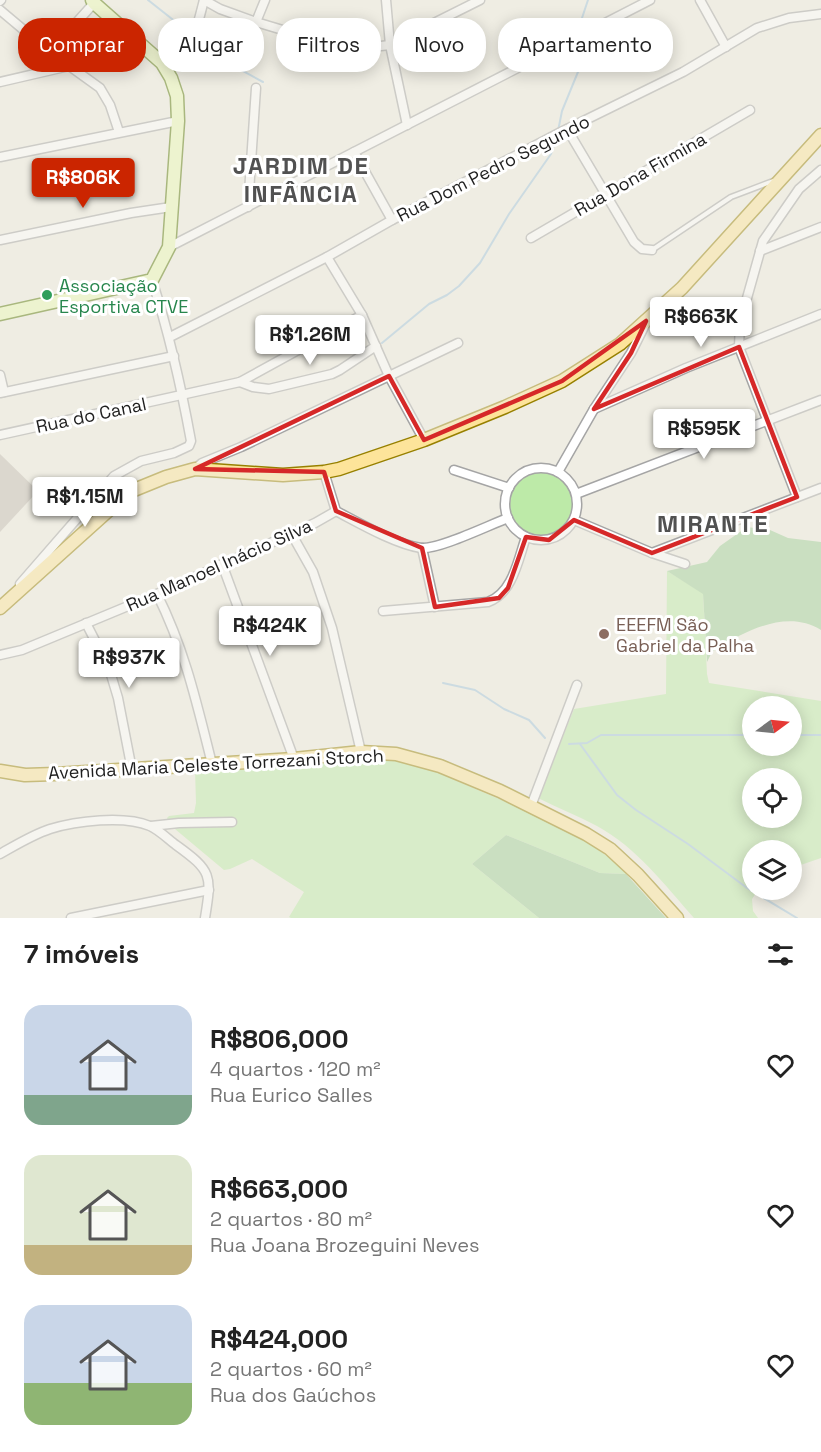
<!DOCTYPE html>
<html lang="pt">
<head>
<meta charset="utf-8">
<style>
	:root { --surface:#fff; --page:#f6f6f6; --text:#222; --muted:#767676; --accent:#cb2500 }
	body { margin:0; font-family:"Space Grotesk",sans-serif; background:var(--page); color:var(--text); height:100vh; display:flex; flex-direction:column; font-size:22px; white-space:nowrap }
	* { box-sizing:border-box; margin:0 }
	p { font-size:20px; color:var(--muted) }
	.icon { flex:none; width:33px; height:33px; fill:none; stroke:currentColor; stroke-width:2; stroke-linecap:round; stroke-linejoin:round }
	.map { position:relative; height:918px; overflow:hidden }
	.side { display:flex; flex-direction:column; background:var(--surface); flex:1 }
	.side>* { flex:none }
	.banner { position:absolute; left:18px; top:18px; width:786px; height:54px; display:flex; gap:12px }
	.needle { width:39px; rotate:75deg }
	.buttons { position:absolute; left:742px; top:696px; display:grid; gap:12px }
	.buttons a { display:grid; place-items:center; width:60px; height:60px; border-radius:50%; background:var(--surface); box-shadow:0 3px 15px #0003; font-size:30px }
	.price { position:absolute; translate:-50% -51px; padding:0 14px; border-radius:6px; background:#fff; color:#222; font-size:20px; line-height:39px; filter:drop-shadow(0 2px 3px #0008) }
	.price::after { content:''; position:absolute; left:50%; top:36px; width:18px; height:14px; margin-left:-9px; background:inherit; clip-path:polygon(0 0,100% 0,50% 100%) }
	.price.active { background:var(--accent); color:#fff }
	ul { padding:0; list-style:none }
	li { display:flex; align-items:center; gap:18px; height:150px; padding:0 24px }
	li span { display:grid; place-items:center; flex:none; width:168px; height:120px; border-radius:18px; color:#555 }
	li>.icon { margin-inline-start:auto }
	span .icon { width:72px; height:72px; fill:#fffc; stroke-width:1 }
	li b { font-size:26px }
	h2 { display:flex; justify-content:space-between; align-items:center; height:72px; padding:0 24px; font-size:26px }
	.pill { padding:0 21px; border-radius:24px; background:var(--surface); box-shadow:0 3px 15px #0003; font-size:21px; line-height:54px }
	.pill.active { background:var(--accent); color:#fff }
	.map>svg:first-child { display:block }
	.grass { fill:#bdeaa8; fill-rule:evenodd }
	.forest { fill:#9ecf97 }
	.lines { fill:none; stroke-linecap:round; stroke-linejoin:round }
	.stream { stroke:#a3c6de; stroke-width:2 }
	.building { fill:#c4bdb3 }
	.lane-casing { stroke:#a5a5a5; stroke-width:7 }
	.street-casing { stroke:#a5a5a5; stroke-width:11 }
	.secondary-casing { stroke:#557703; stroke-width:15 }
	.primary-casing { stroke:#978000; stroke-width:15 }
	.lane { stroke:#fff; stroke-width:4 }
	.street { stroke:#fff; stroke-width:8 }
	.secondary { stroke:#ebfab6; stroke-width:12 }
	.primary { stroke:#fde49a; stroke-width:12 }
	.marked { fill:none; stroke:#d62828; stroke-width:4.5; stroke-linejoin:round }
	.leisure-dot { fill:#2e9e5b; stroke:#fff; stroke-width:2 }
	.education-dot { fill:#8d6e63; stroke:#fff; stroke-width:2 }
	.labels { text-anchor:middle; dominant-baseline:central; stroke-width:6; stroke-linejoin:round; paint-order:stroke }
	.street-label { font-size:18px; fill:#1e1e1e; stroke:#fff }
	.leisure-label { font-size:18px; fill:#27864d; stroke:#fff; text-anchor:start }
	.education-label { font-size:18px; fill:#785e54; stroke:#fff; text-anchor:start }
	.district-label { font-size:24px; font-weight:bold; letter-spacing:1.5px; fill:#515151; stroke:#fff }
</style>
</head>
<body>
<div class="map">
<svg width="821" height="918" viewBox="0 0 821 918">
	<rect width="100%" height="100%" fill="#efede3"/>
	<g class="grass">
		<circle cx="542" cy="504" r="32"/>
		<path d="M667,571l36,22 4,81 2,9 112,18v157l-29,10v-18h-39v40h5l-6,9 1,12 5,7h-64c-29,-33 -58,-71 -97,-92 -19,-10 -39,-18 -59,-28l36,-89 92,-15zM753,706h39v40h-39zM753,778h39v40h-39z"/>
		<path d="M311,758c36,0 74,-3 109,8 17,5 34,14 51,21 49,21 119,47 155,87l-26,-1 -94,-38 -34,29 67,54h-248l-2,-1 15,-25 -52,-33 -22,10 -6,1 -55,-46 -2,-6 2,-2 25,-3 2,-10 -1,-34z"/>
	</g>
	<g class="forest">
		<path d="M747,527l23,3 18,8 33,4v88c-33,-21 -74,0 -103,18l-6,4 -5,10 -4,-68 -36,-23 40,-9 13,-16z"/>
		<polygon points="506,835 600,873 626,874 666,918 539,918 472,864"/>
	</g>
	<g class="lines">
		<g class="stream">
			<polyline points="148,0 186,30"/>
			<polyline points="583,30 582,18 588,0"/>
			<polyline points="199,47 263,82"/>
			<polyline points="558,131 562,111 580,67 583,36"/>
			<polyline points="382,343 429,304 447,295 459,286 480,263 509,214 551,154 556,139"/>
			<polyline points="443,683 475,690 504,709 529,720 545,738"/>
			<polyline points="792,735 821,735"/>
			<polyline points="569,744 587,743 601,735 753,735"/>
			<polyline points="580,744 617,795 636,810 688,844 747,888 797,918"/>
		</g>
	</g>
	<polygon class="building" points="0,454 38,491 0,532"/>
	<g class="lines">
		<g class="lane-casing">
			<polyline id="lane" points="652,250 731,197 773,181"/>
		</g>
		<g class="street-casing">
			<g id="street">
				<polyline points="204,0 220,9 256,22 336,46 353,49 390,45 480,0"/>
				<polyline points="386,0 390,45 407,125"/>
				<polyline points="700,0 726,47"/>
				<polyline points="0,1 1,0"/>
				<polyline points="0,10 50,52 100,88 110,105 119,132"/>
				<polyline points="256,22 265,0"/>
				<polyline points="50,52 94,3"/>
				<path d="M162,63c34,-22 32,-25 42,-63"/>
				<polyline points="0,82 69,66"/>
				<polyline points="567,129 634,242 642,249 652,250"/>
				<polyline points="354,152 392,220"/>
				<polyline points="0,157 178,121"/>
				<polyline points="248,207 256,88"/>
				<polyline points="531,238 750,110"/>
				<polyline points="0,240 131,213 171,207"/>
				<polyline points="169,247 650,0"/>
				<polyline points="760,251 821,227"/>
				<polyline points="327,257 362,315 389,376 424,440"/>
				<polyline points="170,337 327,257 392,220 561,132 683,72 757,28 789,18 821,14"/>
				<polyline points="0,375 4,392"/>
				<polyline points="240,382 253,387 269,389 332,374 340,370 376,346"/>
				<polyline points="0,393 174,356"/>
				<polyline points="594,409 686,368 821,314"/>
				<polyline points="0,435 240,382 362,315"/>
				<circle cx="541" cy="504" r="36"/>
				<polyline points="195,469 202,463 241,447 458,343"/>
				<polyline points="454,470 509,488"/>
				<path d="M324,472l12,39c23,12 59,33 85,37 17,2 68,-23 87,-30"/>
				<polyline points="558,472 594,409 631,353 645,325"/>
				<polyline points="576,494 821,400"/>
				<polyline points="797,497 739,347 740,323 763,241 799,189 821,170"/>
				<polyline points="574,520 652,553 685,564"/>
				<polyline points="291,533 313,572 332,628 361,752"/>
				<polyline points="422,548 435,607"/>
				<polyline points="652,553 821,488"/>
				<polyline points="222,564 294,759"/>
				<path d="M20,584l94,-108 27,-15 33,-8 15,-7 2,-5c-10,-55 -22,-108 -39,-161"/>
				<path d="M157,594c28,56 40,110 55,170"/>
				<path d="M383,611l105,-9c25,-9 30,-42 38,-65"/>
				<polyline points="86,623 109,668 118,698 132,770"/>
				<polyline points="0,655 22,650 157,594 315,523 336,511"/>
				<polyline points="531,806 577,685"/>
				<polyline points="151,826 179,823 232,822"/>
				<path d="M0,854c16,-9 32,-19 50,-25 26,-8 74,-14 100,-3 9,4 18,13 26,19 36,26 36,30 29,73"/>
				<polyline points="71,918 209,890"/>
			</g>
		</g>
		<g class="secondary-casing">
			<polyline id="secondary" points="0,314 152,280 169,247 178,121 177,96 171,78 162,63 94,3 92,0"/>
		</g>
		<g class="primary-casing">
			<g id="primary">
				<polyline points="0,608 119,501 134,490 166,477 195,469 283,475 324,472 339,469 424,440 505,407 562,381 620,344 682,288 821,135"/>
				<polyline points="0,771 25,775 55,774 294,759 361,752 396,754 440,766 500,791 586,834 610,849 638,875 677,918"/>
			</g>
		</g>
		<use href="#lane" class="lane"/>
		<use href="#street" class="street"/>
		<use href="#secondary" class="secondary"/>
		<use href="#primary" class="primary"/>
	</g>
	<path d="M0 0H821V918H0ZM646,321l-15,32 -37,56 145,-62 58,150 -145,56 -78,-33 -25,20 -23,-3 -18,51 -9,10 -64,9 -13,-59 -86,-37 -12,-39 -129,-3 194,-93 35,64 138,-59z" fill="#efede3" fill-opacity=".55" fill-rule="evenodd"/>
	<path class="marked" d="M646,321l-15,32 -37,56 145,-62 58,150 -145,56 -78,-33 -25,20 -23,-3 -18,51 -9,10 -64,9 -13,-59 -86,-37 -12,-39 -129,-3 194,-93 35,64 138,-59z"/>
	<circle class="leisure-dot" cx="47" cy="295" r="6"/>
	<circle class="education-dot" cx="604" cy="634" r="6"/>
	<g class="labels">
		<g class="street-label">
			<text transform="translate(493 168) rotate(-27)">Rua Dom Pedro Segundo</text>
			<text transform="translate(640 174) rotate(-30)">Rua Dona Firmina</text>
			<text transform="translate(91 415) rotate(-12)">Rua do Canal</text>
			<text transform="translate(219 565) rotate(-24)">Rua Manoel Inácio Silva</text>
			<text transform="translate(216 764) rotate(-3)">Avenida Maria Celeste Torrezani Storch</text>
		</g>
		<g class="leisure-label">
			<text x="59" y="285">Associação<tspan x="59" dy="21">Esportiva CTVE</tspan></text>
		</g>
		<g class="education-label">
			<text x="616" y="624">EEEFM São<tspan x="616" dy="21">Gabriel da Palha</tspan></text>
		</g>
		<g class="district-label">
			<text x="301" y="165">JARDIM DE<tspan x="301" dy="28">INFÂNCIA</tspan></text>
			<text x="713" y="523">MIRANTE</text>
		</g>
	</g>
</svg>
<div class="buttons">
<a><svg class="needle" viewBox="-14 -14 28 28"><path d="M0-13l5 13h-10z" fill="#e53935"/><path d="M0 13l5-13h-10z" fill="#767676"/></svg></a>
<a><svg class="icon" aria-label="locate" viewBox="0 0 24 24"><circle cx="12" cy="12" r="6"/><path d="M12 2v4M12 18v4M2 12h4M18 12h4"/></svg></a>
<a><svg class="icon" aria-label="layers" viewBox="0 0 24 24"><path d="M12 4l9 5-9 5-9-5zM3 14l9 5 9-5"/></svg></a>
</div>
<b class="price active" style="left:83px;top:209px">R$806K</b>
<b class="price" style="left:701px;top:348px">R$663K</b>
<b class="price" style="left:310px;top:366px">R$1.26M</b>
<b class="price" style="left:704px;top:460px">R$595K</b>
<b class="price" style="left:85px;top:528px">R$1.15M</b>
<b class="price" style="left:270px;top:657px">R$424K</b>
<b class="price" style="left:129px;top:689px">R$937K</b>
<div class="banner">
<a class="pill active">Comprar</a>
<a class="pill">Alugar</a>
<a class="pill">Filtros</a>
<a class="pill">Novo</a>
<a class="pill">Apartamento</a>
</div>
</div>
<section class="side">
<h2>7 imóveis<svg class="icon" aria-label="filters" viewBox="0 0 24 24"><path d="M4 7h16M4 17h16"/><circle cx="9" cy="7" r="2"/><circle cx="15" cy="17" r="2"/></svg></h2>
<ul>
<li><span style="background:linear-gradient(#c9d6e8 75%,#7fa58c 0)"><svg class="icon" aria-label="home" viewBox="0 0 24 24"><path d="M3 11l9-7 9 7M6 9v11h12V9"/></svg></span><div><b>R$806,000</b><p>4 quartos · 120 m²</p><p>Rua Eurico Salles</p></div><svg class="icon" aria-label="heart" viewBox="0 0 24 24"><path d="M12 20l-8-8c-3-5 5-10 8-4 3-6 11-1 8 4z"/></svg></li>
<li><span style="background:linear-gradient(#dfe7d0 75%,#c2b280 0)"><svg class="icon" aria-label="home" viewBox="0 0 24 24"><path d="M3 11l9-7 9 7M6 9v11h12V9"/></svg></span><div><b>R$663,000</b><p>2 quartos · 80 m²</p><p>Rua Joana Brozeguini Neves</p></div><svg class="icon" aria-label="heart" viewBox="0 0 24 24"><path d="M12 20l-8-8c-3-5 5-10 8-4 3-6 11-1 8 4z"/></svg></li>
<li><span style="background:linear-gradient(#c9d6e8 65%,#8fb573 0)"><svg class="icon" aria-label="home" viewBox="0 0 24 24"><path d="M3 11l9-7 9 7M6 9v11h12V9"/></svg></span><div><b>R$424,000</b><p>2 quartos · 60 m²</p><p>Rua dos Gaúchos</p></div><svg class="icon" aria-label="heart" viewBox="0 0 24 24"><path d="M12 20l-8-8c-3-5 5-10 8-4 3-6 11-1 8 4z"/></svg></li>
</ul>
</section>
</body>
</html>
